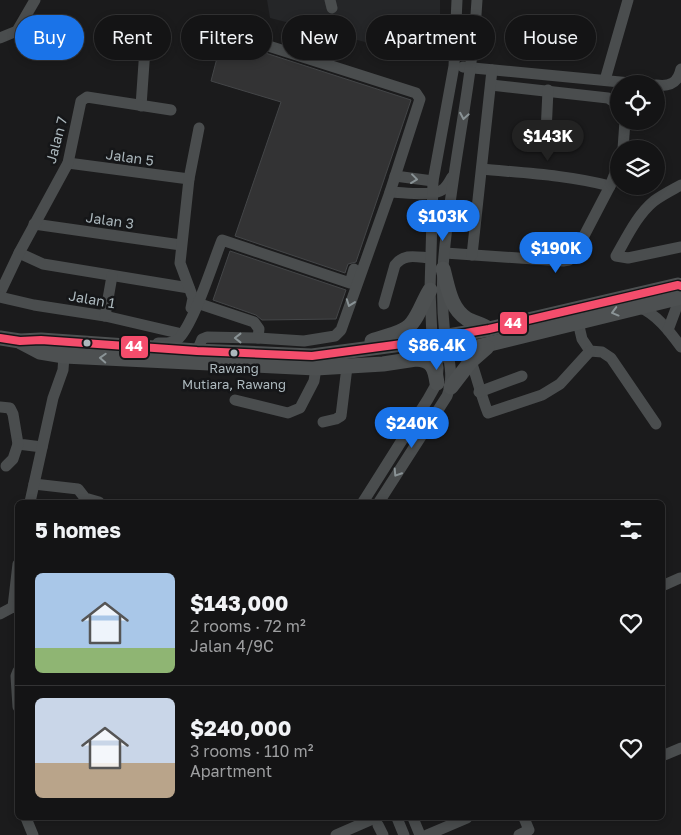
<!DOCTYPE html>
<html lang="en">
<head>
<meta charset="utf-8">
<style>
	:root { --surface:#141415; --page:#212122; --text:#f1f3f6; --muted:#9d9ea0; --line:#333334; --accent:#1a73e8 }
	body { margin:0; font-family:"Golos Text",sans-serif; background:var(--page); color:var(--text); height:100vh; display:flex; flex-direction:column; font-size:19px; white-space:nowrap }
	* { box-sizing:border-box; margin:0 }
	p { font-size:16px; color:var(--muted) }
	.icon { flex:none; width:28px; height:28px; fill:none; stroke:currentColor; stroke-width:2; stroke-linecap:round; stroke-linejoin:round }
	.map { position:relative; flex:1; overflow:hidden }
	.sheet { position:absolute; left:15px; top:500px; width:650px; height:320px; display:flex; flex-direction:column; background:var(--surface); border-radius:8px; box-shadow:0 2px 8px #0003,0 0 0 1px var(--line) }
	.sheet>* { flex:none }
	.top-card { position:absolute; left:15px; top:15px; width:651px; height:45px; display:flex; gap:10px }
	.controls { position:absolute; left:610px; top:75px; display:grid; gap:10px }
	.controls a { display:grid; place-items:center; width:55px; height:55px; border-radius:50%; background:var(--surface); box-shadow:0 2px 8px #0003,0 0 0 1px var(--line); font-size:25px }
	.price { position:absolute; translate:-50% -42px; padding:0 11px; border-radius:18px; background:var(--accent); color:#fff; font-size:16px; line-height:32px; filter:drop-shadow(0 1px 2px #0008) }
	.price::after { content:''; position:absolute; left:50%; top:30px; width:15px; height:11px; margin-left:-8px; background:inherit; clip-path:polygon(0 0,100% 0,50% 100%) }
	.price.current { background:#222; color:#fff }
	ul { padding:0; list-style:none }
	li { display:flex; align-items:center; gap:15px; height:125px; padding:0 20px }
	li+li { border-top:1px solid var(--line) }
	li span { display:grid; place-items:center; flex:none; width:140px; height:100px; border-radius:8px; color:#555 }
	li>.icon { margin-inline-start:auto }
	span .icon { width:60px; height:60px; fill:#fffc; stroke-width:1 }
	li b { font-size:21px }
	h2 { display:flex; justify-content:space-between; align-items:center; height:60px; padding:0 20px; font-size:21px }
	.chip { padding:0 18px; border-radius:22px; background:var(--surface); box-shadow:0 2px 8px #0003,0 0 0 1px var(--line); font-size:18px; line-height:45px }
	.chip.current { background:var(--accent); color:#fff }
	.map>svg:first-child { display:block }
	.built { fill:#252628 }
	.building { fill:#333334; stroke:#444648 }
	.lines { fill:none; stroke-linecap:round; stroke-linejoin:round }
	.minor { stroke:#4a4d4e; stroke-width:11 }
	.major { stroke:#4d5051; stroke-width:15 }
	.bus-1-casing { stroke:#151618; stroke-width:11 }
	.bus-1 { stroke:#f44d6c; stroke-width:8 }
	.oneway { stroke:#8a9396 }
	.oneway2 { stroke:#8b9497 }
	.bus-dot { fill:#acb8bd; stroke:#151618; stroke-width:2 }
	.labels { text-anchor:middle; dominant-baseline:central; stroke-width:5; stroke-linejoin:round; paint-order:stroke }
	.bus-label { font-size:13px; fill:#acb8bd; stroke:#151618 }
	.street-label { font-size:14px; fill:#acb8bd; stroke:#151618 }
	.line-badge { stroke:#151618; stroke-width:2 }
	.badge-label { font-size:14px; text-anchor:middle; font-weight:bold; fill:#fff }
</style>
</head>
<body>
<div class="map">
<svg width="681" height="835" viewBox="0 0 681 835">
	<rect width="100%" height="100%" fill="#1b1b1c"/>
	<polygon class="built" points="267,0 440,0 440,61 270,18"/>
	<g class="building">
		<polygon points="222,39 411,100 356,262 348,264 345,273 235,236 281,102 211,81"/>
		<polygon points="230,251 346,290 336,319 262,320 256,315 213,300"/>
	</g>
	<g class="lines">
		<g class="minor">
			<polyline points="330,0 332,8"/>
			<polyline points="0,38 17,31 35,0"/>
			<polyline points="463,67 641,84"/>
			<polyline points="605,80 628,0"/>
			<polyline points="491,85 608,98 616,103 619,108"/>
			<path d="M656,85c14,2 22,-2 25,-16"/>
			<polyline points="141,106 146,34"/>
			<polyline points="546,133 548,90"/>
			<polyline points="623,149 625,121"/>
			<polyline points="68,163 189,179"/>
			<path d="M482,169c42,4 86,6 128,17"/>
			<polyline points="395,176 433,181"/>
			<path d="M681,185c-9,5 -19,10 -27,16 -17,14 -27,36 -38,55l12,2 53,-11"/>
			<path d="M390,192c12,0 43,5 52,-2 5,-3 7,-8 10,-13"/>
			<polyline points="34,224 181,245"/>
			<polyline points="19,253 43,264 189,288"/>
			<polyline points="445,253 563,261 569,260 574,255 610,186 619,163"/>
			<polyline points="472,255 492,70"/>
			<polyline points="0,293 19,253 68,163 81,101 87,97 171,110"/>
			<polyline points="0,297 34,305 105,316 178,333"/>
			<polyline points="197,303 254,322 259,329 258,338"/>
			<path d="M384,304l11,-39c9,-12 21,-8 35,-7"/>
			<path d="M638,307c18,6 32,25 43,40"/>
			<polyline points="191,308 193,298 180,263 189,179 199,128"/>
			<polyline points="105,316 112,276"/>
			<polyline points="578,322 582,339 590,351 602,352 611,358 656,424"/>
			<polyline points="668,330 680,298"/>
			<path d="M158,343c6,0 13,1 19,-3 16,-13 36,-78 45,-100l128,43 4,-14"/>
			<polyline points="197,351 202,339 207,337 258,338 304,341 335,336 341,330 390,192 420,99 416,93 212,28"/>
			<path d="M471,361c6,17 10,34 17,52l54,-18 18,-11 30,-33"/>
			<polyline points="479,392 522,376"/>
			<polyline points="235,400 288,413 300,408 314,381 316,368"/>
			<polyline points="0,407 10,408 13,414 18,444 42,447"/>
			<polyline points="323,422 336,419 341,416 347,367"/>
			<polyline points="6,466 13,459 18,444"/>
			<polyline points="34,484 78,489 85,498 99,502"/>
			<polyline points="30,502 53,398 63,370 64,356"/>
			<polyline points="363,502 428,399 437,383 438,368 432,338 430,290 433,181 454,66 457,0"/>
			<path d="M379,502l68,-106c8,-20 1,-39 -2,-59 -2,-19 -3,-50 -2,-69 6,-90 29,-178 34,-268"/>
			<polyline points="662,586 680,578"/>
			<polyline points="13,607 18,564"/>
			<polyline points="0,614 13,607 18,608"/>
			<polyline points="18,671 16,676 18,707"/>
			<polyline points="662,756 681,748"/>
			<polyline points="26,818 33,835"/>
			<polyline points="397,818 404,835"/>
			<polyline points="413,818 420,835"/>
			<polyline points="378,825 383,835"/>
			<polyline points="336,835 375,818"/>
			<polyline points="427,835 467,818"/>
			<polyline points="519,835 529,830 524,818"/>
		</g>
		<g class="major">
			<path d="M443,269c5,18 7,39 24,50 7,4 15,5 22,10"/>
			<polyline points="0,338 20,341 41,340 197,351 312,356 402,344 489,329 678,285 681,286"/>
			<path d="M372,341c13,-5 31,-7 40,-18 8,-10 11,-22 18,-33"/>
			<polyline points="21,342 40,352 64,356 316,368 383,364 449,354 681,297"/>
			<path d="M417,359c15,1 18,9 20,24"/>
			<polyline points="451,387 471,361 487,347"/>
		</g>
		<g class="bus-1-casing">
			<polyline id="bus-1" points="0,338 20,341 41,340 197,351 312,356 402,344 489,329 678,285 681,286"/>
		</g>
		<use href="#bus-1" class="bus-1"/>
	</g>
	<defs><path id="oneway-chevron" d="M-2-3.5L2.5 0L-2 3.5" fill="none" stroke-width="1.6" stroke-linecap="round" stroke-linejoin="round" transform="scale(1.25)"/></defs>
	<g class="oneway">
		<use href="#oneway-chevron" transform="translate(464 116) rotate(100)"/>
		<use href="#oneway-chevron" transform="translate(414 179) rotate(7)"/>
		<use href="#oneway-chevron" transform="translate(350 303) rotate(110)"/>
		<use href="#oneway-chevron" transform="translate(238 338) rotate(-180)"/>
		<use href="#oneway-chevron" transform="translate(397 473) rotate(123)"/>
	</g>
	<g class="oneway2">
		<use href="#oneway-chevron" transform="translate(615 312) rotate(165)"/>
		<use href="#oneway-chevron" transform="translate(103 358) rotate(-177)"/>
	</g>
	<g class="bus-dot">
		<circle cx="87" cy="343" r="4.5"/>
		<circle cx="234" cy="353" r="4.5"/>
	</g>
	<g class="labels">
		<g class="bus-label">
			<text x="234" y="368">Rawang<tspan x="234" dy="16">Mutiara, Rawang</tspan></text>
		</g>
		<g class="street-label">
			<text transform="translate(56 140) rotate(-75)">Jalan 7</text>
			<text transform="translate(130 157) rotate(8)">Jalan 5</text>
			<text transform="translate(110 220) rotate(8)">Jalan 3</text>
			<text transform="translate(92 299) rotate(10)">Jalan 1</text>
		</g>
	</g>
	<g class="line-badge">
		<rect x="499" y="311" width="29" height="24" rx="5" fill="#f44d6c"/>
		<rect x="120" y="335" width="29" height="24" rx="5" fill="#f44d6c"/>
	</g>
	<g class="badge-label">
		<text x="513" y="328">44</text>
		<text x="134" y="351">44</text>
	</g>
</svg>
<div class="controls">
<a><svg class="icon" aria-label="locate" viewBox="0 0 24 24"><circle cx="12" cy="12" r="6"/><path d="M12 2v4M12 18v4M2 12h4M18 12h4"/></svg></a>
<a><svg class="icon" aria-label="layers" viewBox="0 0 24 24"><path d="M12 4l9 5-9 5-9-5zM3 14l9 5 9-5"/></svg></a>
</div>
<b class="price current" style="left:548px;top:162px">$143K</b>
<b class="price" style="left:443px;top:242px">$103K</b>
<b class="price" style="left:556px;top:274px">$190K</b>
<b class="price" style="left:437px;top:371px">$86.4K</b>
<b class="price" style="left:412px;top:449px">$240K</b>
<div class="top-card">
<a class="chip current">Buy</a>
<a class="chip">Rent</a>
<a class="chip">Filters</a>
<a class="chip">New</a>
<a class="chip">Apartment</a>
<a class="chip">House</a>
</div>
<section class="sheet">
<h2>5 homes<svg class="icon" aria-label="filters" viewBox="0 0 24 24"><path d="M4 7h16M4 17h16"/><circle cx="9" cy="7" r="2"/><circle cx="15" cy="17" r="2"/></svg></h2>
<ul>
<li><span style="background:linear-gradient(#a9c7e8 75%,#8fb573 0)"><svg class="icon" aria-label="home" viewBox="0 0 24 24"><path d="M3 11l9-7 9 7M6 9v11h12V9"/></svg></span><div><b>$143,000</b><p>2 rooms · 72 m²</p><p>Jalan 4/9C</p></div><svg class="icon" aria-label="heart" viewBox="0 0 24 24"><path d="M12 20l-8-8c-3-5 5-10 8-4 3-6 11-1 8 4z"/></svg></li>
<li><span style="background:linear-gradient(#c9d6e8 65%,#b9a48a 0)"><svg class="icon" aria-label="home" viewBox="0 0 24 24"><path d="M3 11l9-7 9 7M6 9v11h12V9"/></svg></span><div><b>$240,000</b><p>3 rooms · 110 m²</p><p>Apartment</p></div><svg class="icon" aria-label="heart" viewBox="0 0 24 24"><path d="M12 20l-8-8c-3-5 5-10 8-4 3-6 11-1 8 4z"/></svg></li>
</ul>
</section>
</div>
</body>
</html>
